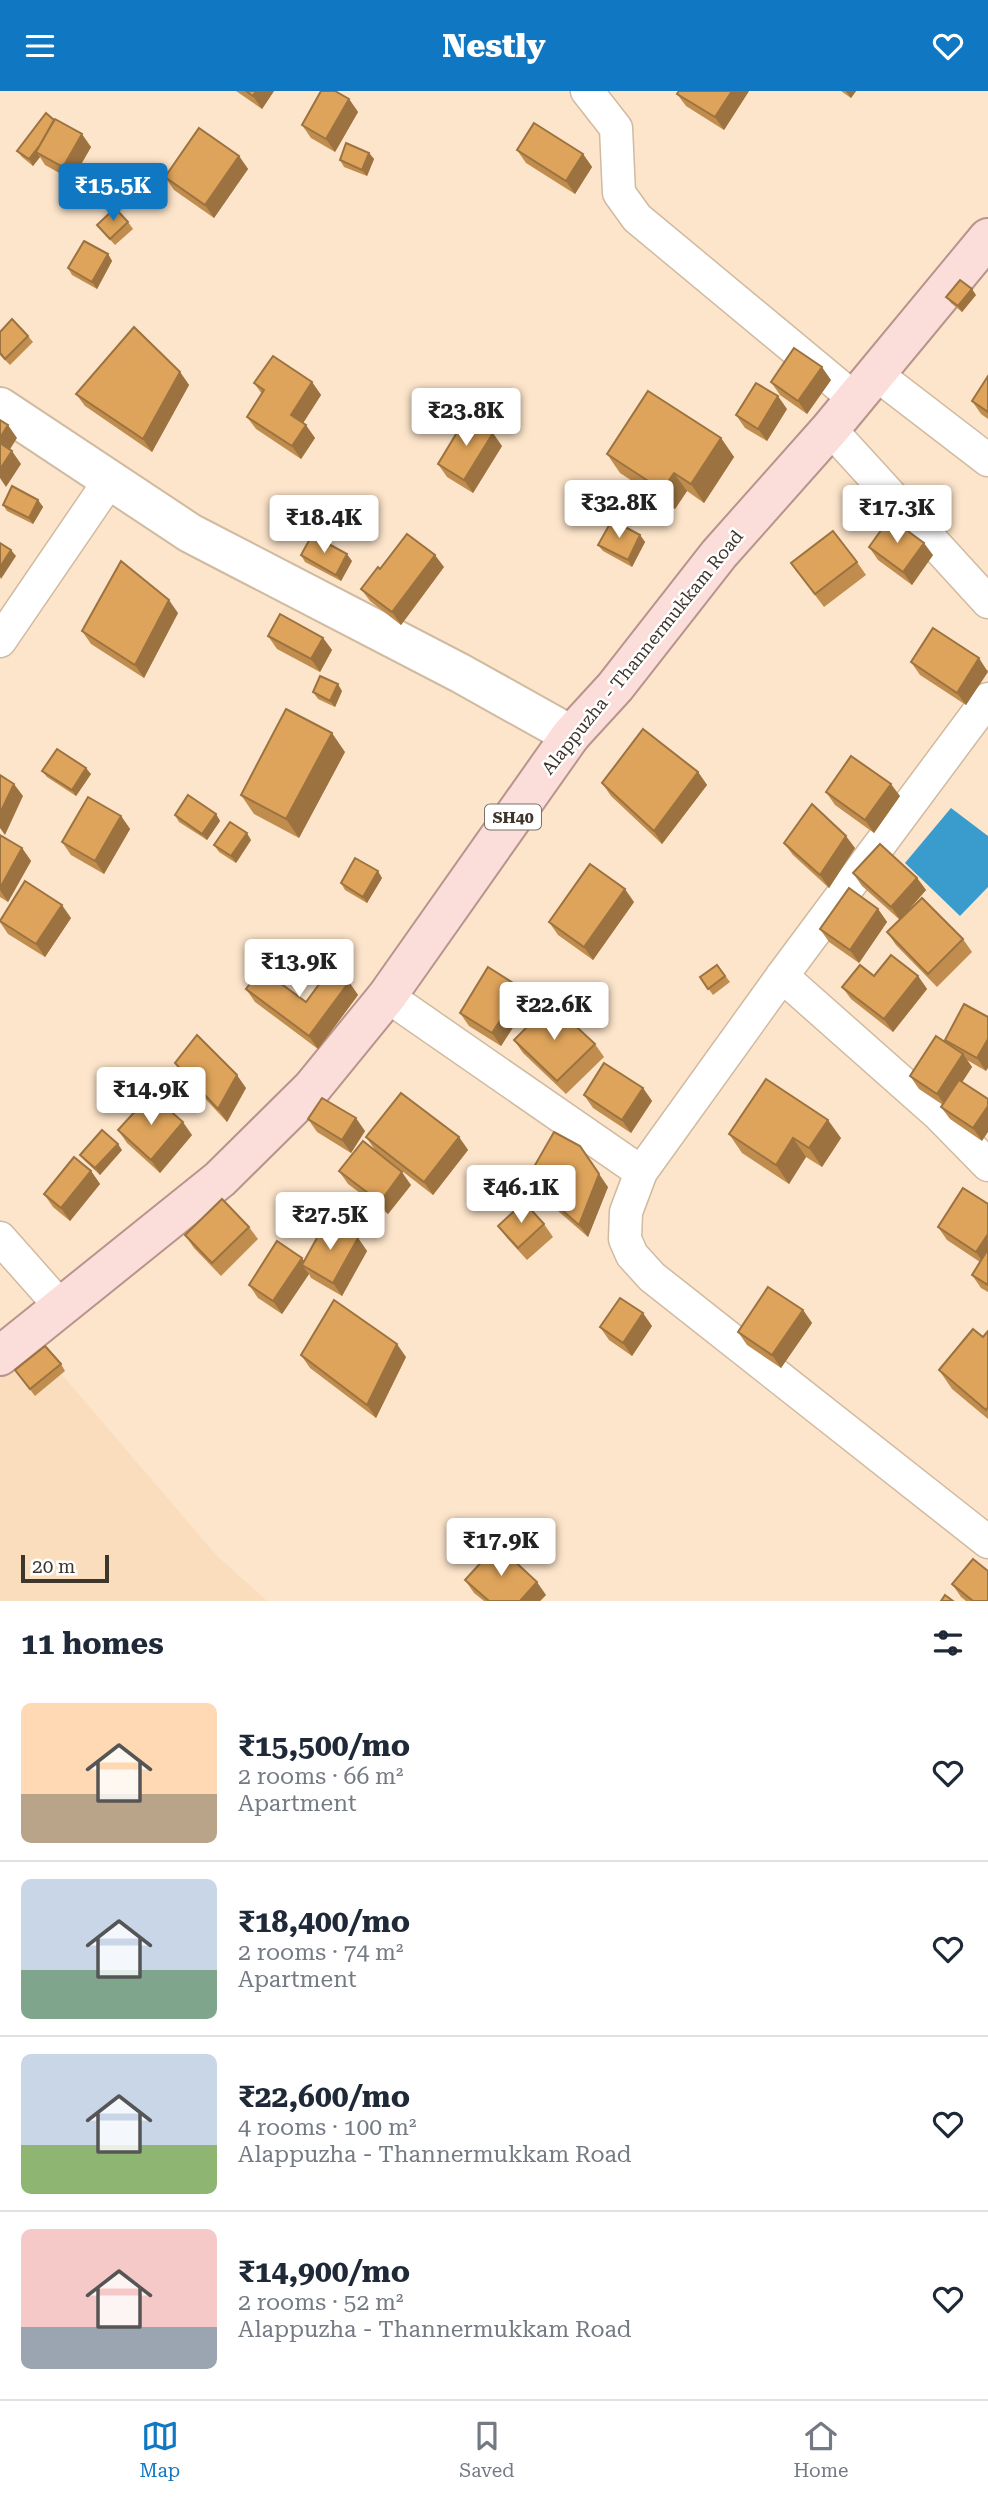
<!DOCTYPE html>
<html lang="en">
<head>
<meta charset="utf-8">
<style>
	:root { --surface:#fff; --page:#f6f6f7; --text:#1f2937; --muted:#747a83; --line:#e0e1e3; --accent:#1078c3 }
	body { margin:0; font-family:"Roboto Serif",serif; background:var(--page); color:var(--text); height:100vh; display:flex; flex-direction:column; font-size:26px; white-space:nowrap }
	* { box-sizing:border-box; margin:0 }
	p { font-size:23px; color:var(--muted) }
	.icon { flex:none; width:38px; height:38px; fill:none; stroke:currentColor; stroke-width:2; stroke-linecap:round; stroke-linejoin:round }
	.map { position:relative; height:1510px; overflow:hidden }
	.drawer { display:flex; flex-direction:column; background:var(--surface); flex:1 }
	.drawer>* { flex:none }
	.scale { position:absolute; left:21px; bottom:18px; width:88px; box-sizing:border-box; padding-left:7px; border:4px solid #3e352b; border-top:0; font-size:19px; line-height:24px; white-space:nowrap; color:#3e352b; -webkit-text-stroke:5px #fff; paint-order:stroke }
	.price { position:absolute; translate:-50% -60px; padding:0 16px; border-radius:7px; background:#fff; color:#222; font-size:23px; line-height:46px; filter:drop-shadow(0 2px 4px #0008) }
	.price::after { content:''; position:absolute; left:50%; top:42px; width:21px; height:16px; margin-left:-10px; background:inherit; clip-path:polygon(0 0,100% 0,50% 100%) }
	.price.active { background:var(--accent); color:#fff }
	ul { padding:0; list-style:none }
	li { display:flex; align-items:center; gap:21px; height:175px; padding:0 21px }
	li+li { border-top:2px solid var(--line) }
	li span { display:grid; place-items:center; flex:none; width:196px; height:140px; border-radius:10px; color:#555 }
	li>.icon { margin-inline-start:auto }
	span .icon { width:84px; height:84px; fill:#fffc; stroke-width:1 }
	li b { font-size:30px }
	h2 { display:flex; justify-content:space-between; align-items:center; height:84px; padding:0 21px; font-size:30px }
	header { display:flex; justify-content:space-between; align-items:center; height:91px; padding:0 21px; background:var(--accent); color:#fff; font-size:32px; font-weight:800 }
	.tabs { display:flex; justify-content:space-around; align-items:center; height:98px; border-top:2px solid var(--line); background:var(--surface); font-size:19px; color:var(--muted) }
	.tabs a { display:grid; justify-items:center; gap:4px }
	.tabs .active { color:var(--accent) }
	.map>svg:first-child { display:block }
	.built { fill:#faddbc }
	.water { fill:#399ccc }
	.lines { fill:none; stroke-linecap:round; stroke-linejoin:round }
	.minor-casing { stroke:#d0baa0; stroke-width:35 }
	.secondary-casing { stroke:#d0baa0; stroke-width:42 }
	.primary-casing { stroke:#b8948c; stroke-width:42 }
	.minor { stroke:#fff; stroke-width:32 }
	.secondary { stroke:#fff; stroke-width:38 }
	.primary { stroke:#fbddda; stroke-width:38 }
	.wall { fill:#c08d4e }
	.shaded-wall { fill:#9c7340 }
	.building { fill:#dfa45b; stroke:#9c7340; stroke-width:2 }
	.labels { text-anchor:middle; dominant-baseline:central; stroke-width:5; stroke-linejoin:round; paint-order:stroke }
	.shield { fill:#fff; stroke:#78726b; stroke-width:2 }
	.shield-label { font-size:16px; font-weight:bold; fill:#3e352b }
	.street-label { font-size:18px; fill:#3e352b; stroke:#fff }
</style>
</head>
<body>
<header><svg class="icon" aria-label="menu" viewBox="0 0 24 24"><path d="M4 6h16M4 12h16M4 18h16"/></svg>Nestly<svg class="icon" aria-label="heart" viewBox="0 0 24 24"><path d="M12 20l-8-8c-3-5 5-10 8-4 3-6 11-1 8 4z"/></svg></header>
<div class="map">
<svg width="988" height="1510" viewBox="0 0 988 1510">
	<rect width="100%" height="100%" fill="#fde5cb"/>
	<polygon class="built" points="28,1244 217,1465 267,1510 0,1510 0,1269"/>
	<polygon class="water" points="951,717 988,745 988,796 960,825 905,772"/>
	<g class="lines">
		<g class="minor-casing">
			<g id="minor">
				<polyline points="587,0 616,37 619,102 637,127 855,308"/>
				<polyline points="876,283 988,369"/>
				<polyline points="830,338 988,511"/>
				<polyline points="0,550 110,389"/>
				<polyline points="988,608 782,885 641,1081 626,1121 625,1148 632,1164 652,1186 988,1451"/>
				<polyline points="782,885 939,1024 988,1074"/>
				<polyline points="387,905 641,1081"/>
				<polyline points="0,1147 61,1216"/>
			</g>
		</g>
		<g class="secondary-casing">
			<polyline id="secondary" points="0,316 190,442 460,582 571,644"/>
		</g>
		<g class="primary-casing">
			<polyline id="primary" points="0,1265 220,1088 312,997 387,905 571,644 615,596 719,463 830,338 988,147"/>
		</g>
		<use href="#minor" class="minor"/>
		<use href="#secondary" class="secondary"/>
		<use href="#primary" class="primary"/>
	</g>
	<g class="wall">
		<polygon points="236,0 274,0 262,18"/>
		<polygon points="679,0 749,0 724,39 686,15 677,3"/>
		<polygon points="841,0 856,0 851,7"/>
		<polygon points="349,8 358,21 335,61 311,47 302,34"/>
		<polygon points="54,29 91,56 72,89 45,74 40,66 33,75 22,66 17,60"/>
		<polygon points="517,59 583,63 592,76 575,103 526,72"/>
		<polygon points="369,62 374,68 367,85 344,76 340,69"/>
		<polygon points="239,65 248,78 214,127 174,99 165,86"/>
		<polygon points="128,131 133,138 115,154 97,134"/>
		<polygon points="108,163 112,170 97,198 72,184 68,177"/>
		<polygon points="976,204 962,221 951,212 946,206"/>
		<polygon points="0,241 28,245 33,251 10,274 0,264"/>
		<polygon points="180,281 189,294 152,361 85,315 76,303"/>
		<polygon points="988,285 988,328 981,323 972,310"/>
		<polygon points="831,289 807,323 780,304 771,291"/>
		<polygon points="312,291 321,304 303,332 315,347 301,368 256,338 247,326 262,303 254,292"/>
		<polygon points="787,318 767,350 745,337 736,324"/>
		<polygon points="721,347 734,366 704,412 687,400 675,418 620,382 607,363"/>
		<polygon points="502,355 473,402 447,386 438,373"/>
		<polygon points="38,409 43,416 33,433 7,420 3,414"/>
		<polygon points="640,444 645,451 632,476 603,460 598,454"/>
		<polygon points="869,456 933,464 912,494 878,469"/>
		<polygon points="301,464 352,470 341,490 305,471"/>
		<polygon points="857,471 866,484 824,516 791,472"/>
		<polygon points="444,476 401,534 370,510 361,498 380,478"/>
		<polygon points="178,522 144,587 91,553 82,540"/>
		<polygon points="268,545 323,547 332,559 320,581 277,558"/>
		<polygon points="911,571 988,579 966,614 920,584"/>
		<polygon points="342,600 335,616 318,608 313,601"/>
		<polygon points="345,661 299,747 254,723 241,704"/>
		<polygon points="42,680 91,683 76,705 47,686"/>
		<polygon points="698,681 707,694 662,753 611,705 602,692"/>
		<polygon points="826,701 900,705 874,742 835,714"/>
		<polygon points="216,723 220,730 207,749 179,731 175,724"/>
		<polygon points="121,725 130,738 104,783 71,764 62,751"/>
		<polygon points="0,744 22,757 31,770 8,811 0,806"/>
		<polygon points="251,749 236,772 219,761 214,754"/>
		<polygon points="784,752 855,757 829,797 793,764"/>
		<polygon points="853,782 917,787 926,799 902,826 963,848 972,861 937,896 896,854 887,841 900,829 862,795"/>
		<polygon points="382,787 367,812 345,799 341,792"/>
		<polygon points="634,811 593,869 558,844 549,831"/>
		<polygon points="878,818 887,831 859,872 829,851 820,838"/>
		<polygon points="71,827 45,866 8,843 0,831"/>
		<polygon points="717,874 730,891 713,904 700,886"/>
		<polygon points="874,885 918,885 927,898 893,941 851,908 842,896"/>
		<polygon points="349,891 358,904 318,958 255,911 246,898 306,911"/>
		<polygon points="530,910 501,955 469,935 460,922"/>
		<polygon points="964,913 986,980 967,969 972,976 962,991 982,1050 950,1028 941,1016 943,1014 919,998 910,985 948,953 945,949"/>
		<polygon points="514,949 595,953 604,966 566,1003 523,962"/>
		<polygon points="175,972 246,997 227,1031 184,985"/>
		<polygon points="643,997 652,1010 631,1042 593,1017 584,1004"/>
		<polygon points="308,1028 365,1040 351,1062 317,1041"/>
		<polygon points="118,1039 192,1044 160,1082 127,1052"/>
		<polygon points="729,1043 841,1047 822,1076 806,1066 789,1093 742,1062"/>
		<polygon points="366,1046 459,1046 468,1059 433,1104 375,1059"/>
		<polygon points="122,1059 100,1084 85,1070 80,1064"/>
		<polygon points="91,1080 100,1093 70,1130 53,1116 44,1103"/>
		<polygon points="339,1080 411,1094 388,1123 348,1093"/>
		<polygon points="527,1088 608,1096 588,1146 536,1101"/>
		<polygon points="988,1113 988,1201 981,1197 972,1184 980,1171 947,1149 938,1136"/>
		<polygon points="544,1133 553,1146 527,1169 507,1147 498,1135"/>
		<polygon points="249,1136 258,1148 221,1185 194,1157 185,1144"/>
		<polygon points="358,1147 367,1160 342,1205 311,1187 309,1183 282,1223 258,1207 249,1194"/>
		<polygon points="803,1219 812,1232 781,1277 747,1254 738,1241"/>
		<polygon points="652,1235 632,1265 609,1249 600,1236"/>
		<polygon points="988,1240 988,1328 952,1298 939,1279 983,1246"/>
		<polygon points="301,1264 406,1266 376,1327 310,1277"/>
		<polygon points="61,1273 65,1280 35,1305 15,1279"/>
		<polygon points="465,1489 546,1504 540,1510 484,1510 474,1502"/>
		<polygon points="952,1493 988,1510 966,1510 961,1506"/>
	</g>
	<g class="shaded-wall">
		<polygon points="256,0 274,0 262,18 253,5"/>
		<polygon points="732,0 749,0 724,39 715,26"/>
		<polygon points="846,0 856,0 851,7"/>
		<polygon points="349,8 358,21 335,61 326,48"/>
		<polygon points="58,32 36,61 40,66 33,75 29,68"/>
		<polygon points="82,43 91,56 72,89 63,76"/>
		<polygon points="369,62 374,68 367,85 362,79"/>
		<polygon points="583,63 592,76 575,103 566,90"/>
		<polygon points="239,65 248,78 214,127 205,114"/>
		<polygon points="108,163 112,170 97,198 92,191"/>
		<polygon points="972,198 976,204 962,221 958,215"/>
		<polygon points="822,276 831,289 807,323 798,310"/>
		<polygon points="180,281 189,294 152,361 143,348"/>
		<polygon points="312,291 321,304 300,337 291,324"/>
		<polygon points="778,305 787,318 767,350 758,338"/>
		<polygon points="8,334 17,347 7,363 0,354 0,347"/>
		<polygon points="306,334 315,347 301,368 292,355"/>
		<polygon points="493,342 502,355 473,402 464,389"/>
		<polygon points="721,347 734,366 704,412 691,393"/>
		<polygon points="12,360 21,373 6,396 0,387 0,378"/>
		<polygon points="674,382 687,400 675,418 662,399"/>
		<polygon points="38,409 43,416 33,433 29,427"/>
		<polygon points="640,444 645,451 632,476 628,469"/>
		<polygon points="924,452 933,464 912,494 903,481"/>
		<polygon points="11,459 16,465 1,488 0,486 0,476"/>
		<polygon points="347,463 352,470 341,490 336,484"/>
		<polygon points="435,464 444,476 401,534 392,521"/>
		<polygon points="169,509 178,522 144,587 135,574"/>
		<polygon points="323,547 332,559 320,581 311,568"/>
		<polygon points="979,567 988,581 966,614 957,602"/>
		<polygon points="338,593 342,600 335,616 330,610"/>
		<polygon points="332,642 345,661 299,747 286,728"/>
		<polygon points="86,677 91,683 76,705 72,699"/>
		<polygon points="698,681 707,694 662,753 654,740"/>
		<polygon points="14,693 23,705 5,744 0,737 0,722"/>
		<polygon points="891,693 900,705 874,742 865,729"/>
		<polygon points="216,723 220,730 207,749 202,743"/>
		<polygon points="121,725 130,738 104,783 95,770"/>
		<polygon points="247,742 251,749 236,772 231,765"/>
		<polygon points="846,745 855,757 829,797 820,784"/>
		<polygon points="22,757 31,770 8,811 0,799 0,797"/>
		<polygon points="378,780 382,787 367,812 363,806"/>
		<polygon points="917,787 926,799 900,829 891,816"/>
		<polygon points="625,798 634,811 593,869 584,856"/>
		<polygon points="62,814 71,827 45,866 36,853"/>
		<polygon points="878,818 887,831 859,872 850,859"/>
		<polygon points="918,885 927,898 893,941 884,928"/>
		<polygon points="349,891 358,904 318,958 309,945"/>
		<polygon points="521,897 530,910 501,955 492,942"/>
		<polygon points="988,948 988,977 986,980 977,967"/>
		<polygon points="963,963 972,976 946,1016 937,1003"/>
		<polygon points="237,984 246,997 227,1031 218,1018"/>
		<polygon points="643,997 652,1010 631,1042 622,1029"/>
		<polygon points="988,1015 988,1041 982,1050 973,1037"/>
		<polygon points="356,1027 365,1040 351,1062 342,1049"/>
		<polygon points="828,1029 841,1047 822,1076 809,1057"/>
		<polygon points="183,1031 192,1044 160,1082 151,1069"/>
		<polygon points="459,1046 468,1059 433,1104 424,1091"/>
		<polygon points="793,1047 806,1066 789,1093 776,1074"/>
		<polygon points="118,1053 122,1059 100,1084 95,1077"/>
		<polygon points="580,1055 608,1096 588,1146 579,1134"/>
		<polygon points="91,1080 100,1093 70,1130 61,1117"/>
		<polygon points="402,1081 411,1094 388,1123 380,1111"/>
		<polygon points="988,1143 988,1169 985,1174 976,1161"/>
		<polygon points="358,1147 367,1160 342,1205 333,1192"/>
		<polygon points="302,1167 310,1178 302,1174 309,1183 282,1223 273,1210"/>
		<polygon points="803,1219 812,1232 781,1277 772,1264"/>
		<polygon points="643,1222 652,1235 632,1265 623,1252"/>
		<polygon points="397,1253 406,1266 376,1327 367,1314"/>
		<polygon points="537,1491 546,1504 540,1510 520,1510"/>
	</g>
	<g class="building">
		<polygon points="246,0 256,0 253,5"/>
		<polygon points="321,0 335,0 349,8 326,48 302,34"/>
		<polygon points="679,0 732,0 715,26 677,3"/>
		<polygon points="46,22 54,29 40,54 29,68 17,60"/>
		<polygon points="55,28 82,43 63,76 36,61"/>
		<polygon points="534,32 583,63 566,90 517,59"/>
		<polygon points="199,37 239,65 205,114 165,86"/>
		<polygon points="346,52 369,62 362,79 340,69"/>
		<polygon points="115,117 128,131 110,148 97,134"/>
		<polygon points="84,150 108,163 92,191 68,177"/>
		<polygon points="960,189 972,198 958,215 946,206"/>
		<polygon points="12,228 28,245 5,268 0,262 0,241"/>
		<polygon points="134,236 180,281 143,348 76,303"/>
		<polygon points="794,257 822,276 798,310 771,291"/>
		<polygon points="273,265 312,291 291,324 306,334 292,355 247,326 264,299 254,292"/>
		<polygon points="988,285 988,321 972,310"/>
		<polygon points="756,292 778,305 758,338 736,324"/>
		<polygon points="648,300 721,347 691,393 674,382 662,399 607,363"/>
		<polygon points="467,325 493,342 464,389 438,373"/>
		<polygon points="0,329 8,334 0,347"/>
		<polygon points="0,352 12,360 0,378"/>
		<polygon points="12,395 38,409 29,427 3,414"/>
		<polygon points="890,427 924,452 903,481 869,456"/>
		<polygon points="612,429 640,444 628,469 598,454"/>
		<polygon points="833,440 857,471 815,503 791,472"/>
		<polygon points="407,443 435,464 392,521 361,498 378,476 380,478"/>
		<polygon points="312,444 347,463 336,484 301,464"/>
		<polygon points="0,452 11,459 0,476"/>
		<polygon points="121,470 169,509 135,574 82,540"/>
		<polygon points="280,523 323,547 311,568 268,545"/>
		<polygon points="933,537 979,567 957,602 911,571"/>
		<polygon points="320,585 338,593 330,610 313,601"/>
		<polygon points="286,618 332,642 286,728 241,704"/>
		<polygon points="643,638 698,681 654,740 602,692"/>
		<polygon points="57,658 86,677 72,699 42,680"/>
		<polygon points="851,665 891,693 865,729 826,701"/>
		<polygon points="0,684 14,693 0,722"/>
		<polygon points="188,704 216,723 202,743 175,724"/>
		<polygon points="88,706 121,725 95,770 62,751"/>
		<polygon points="812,713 846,745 820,784 784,752"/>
		<polygon points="230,731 247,742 231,765 214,754"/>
		<polygon points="0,744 22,757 0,797"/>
		<polygon points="880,753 917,787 891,816 853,782"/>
		<polygon points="355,767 378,780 363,806 341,792"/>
		<polygon points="590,773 625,798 584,856 549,831"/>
		<polygon points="25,790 62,814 36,853 0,830"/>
		<polygon points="849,797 878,818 850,859 820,838"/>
		<polygon points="922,807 963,848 928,883 887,841"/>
		<polygon points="891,864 918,885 884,928 842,896 860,874 874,885"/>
		<polygon points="717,874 725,885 708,898 700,886"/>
		<polygon points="488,876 521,897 492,942 460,922"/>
		<polygon points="331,877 349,891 309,945 246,898 261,878 306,911"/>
		<polygon points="551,912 595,953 557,990 514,949"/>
		<polygon points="964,913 988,926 988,948 977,967 945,949"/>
		<polygon points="197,944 237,984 218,1018 175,972"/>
		<polygon points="936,945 963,963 937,1003 910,985"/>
		<polygon points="604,972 643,997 622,1029 584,1004"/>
		<polygon points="766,988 828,1029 809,1057 793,1047 776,1074 729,1043"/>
		<polygon points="959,989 988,1008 988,1015 973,1037 941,1016"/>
		<polygon points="401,1002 459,1046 424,1091 366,1046"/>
		<polygon points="151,1003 183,1031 151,1069 118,1039"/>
		<polygon points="322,1007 356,1027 342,1049 308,1028"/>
		<polygon points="102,1039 118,1053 95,1077 80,1064"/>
		<polygon points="554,1041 580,1055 599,1083 579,1134 527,1088"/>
		<polygon points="363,1050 402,1081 380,1111 339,1080"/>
		<polygon points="74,1066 91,1080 61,1117 44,1103"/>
		<polygon points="963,1097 988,1113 988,1143 976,1161 938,1136"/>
		<polygon points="222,1108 249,1136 212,1172 185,1144"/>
		<polygon points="524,1111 544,1133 518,1157 498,1135"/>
		<polygon points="327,1129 358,1147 333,1192 302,1174"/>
		<polygon points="277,1150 302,1167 273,1210 249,1194"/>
		<polygon points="988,1158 988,1194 972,1184"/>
		<polygon points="768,1196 803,1219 772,1264 738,1241"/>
		<polygon points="620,1207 643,1222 623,1252 600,1236"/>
		<polygon points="334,1209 397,1253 367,1314 301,1264"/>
		<polygon points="973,1238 983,1246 988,1240 988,1316 986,1319 939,1279"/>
		<polygon points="45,1255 61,1273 30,1298 15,1279"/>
		<polygon points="497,1454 537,1491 520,1510 489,1510 465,1489"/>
		<polygon points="973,1468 988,1480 988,1510 973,1510 952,1493"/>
		<polygon points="945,1504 953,1510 941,1510"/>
	</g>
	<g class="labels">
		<rect class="shield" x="485" y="713.5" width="56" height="25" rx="5"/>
		<g class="shield-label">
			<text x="513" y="726">SH40</text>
		</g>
		<g class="street-label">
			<text transform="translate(642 561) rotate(-51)">Alappuzha - Thannermukkam Road</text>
		</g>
	</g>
</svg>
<div class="scale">20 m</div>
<b class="price active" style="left:113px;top:132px">₹15.5K</b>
<b class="price" style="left:466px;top:357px">₹23.8K</b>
<b class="price" style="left:619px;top:449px">₹32.8K</b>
<b class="price" style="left:897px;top:454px">₹17.3K</b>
<b class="price" style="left:324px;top:464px">₹18.4K</b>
<b class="price" style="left:299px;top:908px">₹13.9K</b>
<b class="price" style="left:554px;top:951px">₹22.6K</b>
<b class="price" style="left:151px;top:1036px">₹14.9K</b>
<b class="price" style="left:521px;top:1134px">₹46.1K</b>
<b class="price" style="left:330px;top:1161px">₹27.5K</b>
<b class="price" style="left:501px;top:1487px">₹17.9K</b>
</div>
<section class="drawer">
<h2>11 homes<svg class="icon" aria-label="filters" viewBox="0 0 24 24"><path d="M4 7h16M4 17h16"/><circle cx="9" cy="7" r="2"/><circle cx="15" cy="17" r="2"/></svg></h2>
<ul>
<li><span style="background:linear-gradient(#ffd9b3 65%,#b9a48a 0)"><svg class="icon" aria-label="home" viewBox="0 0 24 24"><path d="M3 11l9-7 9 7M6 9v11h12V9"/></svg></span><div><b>₹15,500/mo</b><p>2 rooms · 66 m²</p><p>Apartment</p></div><svg class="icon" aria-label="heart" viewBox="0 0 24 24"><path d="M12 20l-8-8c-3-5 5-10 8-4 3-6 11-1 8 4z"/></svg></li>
<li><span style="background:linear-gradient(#c9d6e8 65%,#7fa58c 0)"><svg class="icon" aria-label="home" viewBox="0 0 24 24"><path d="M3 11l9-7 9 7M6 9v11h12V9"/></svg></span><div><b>₹18,400/mo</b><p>2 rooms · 74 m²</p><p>Apartment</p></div><svg class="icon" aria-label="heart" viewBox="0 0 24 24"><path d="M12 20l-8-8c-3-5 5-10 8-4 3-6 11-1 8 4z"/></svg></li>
<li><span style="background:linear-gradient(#c9d6e8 65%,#8fb573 0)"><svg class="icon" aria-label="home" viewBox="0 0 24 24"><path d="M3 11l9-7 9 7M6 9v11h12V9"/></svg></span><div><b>₹22,600/mo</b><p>4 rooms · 100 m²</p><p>Alappuzha - Thannermukkam Road</p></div><svg class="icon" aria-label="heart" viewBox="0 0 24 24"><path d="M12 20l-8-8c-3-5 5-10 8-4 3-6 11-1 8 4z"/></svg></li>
<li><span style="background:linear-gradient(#f6c9c9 70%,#9aa5b1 0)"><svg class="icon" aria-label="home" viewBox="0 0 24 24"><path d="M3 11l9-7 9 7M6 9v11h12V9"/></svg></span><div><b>₹14,900/mo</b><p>2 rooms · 52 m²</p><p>Alappuzha - Thannermukkam Road</p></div><svg class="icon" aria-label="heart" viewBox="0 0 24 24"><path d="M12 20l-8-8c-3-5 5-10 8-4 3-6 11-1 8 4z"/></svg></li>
</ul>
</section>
<nav class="tabs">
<a class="active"><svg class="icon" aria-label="map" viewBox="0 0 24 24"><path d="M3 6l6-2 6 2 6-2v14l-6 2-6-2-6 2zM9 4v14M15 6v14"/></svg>Map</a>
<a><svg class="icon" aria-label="saved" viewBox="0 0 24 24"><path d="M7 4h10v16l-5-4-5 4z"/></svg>Saved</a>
<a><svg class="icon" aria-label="home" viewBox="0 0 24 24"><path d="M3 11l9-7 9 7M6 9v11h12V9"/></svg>Home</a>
</nav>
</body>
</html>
